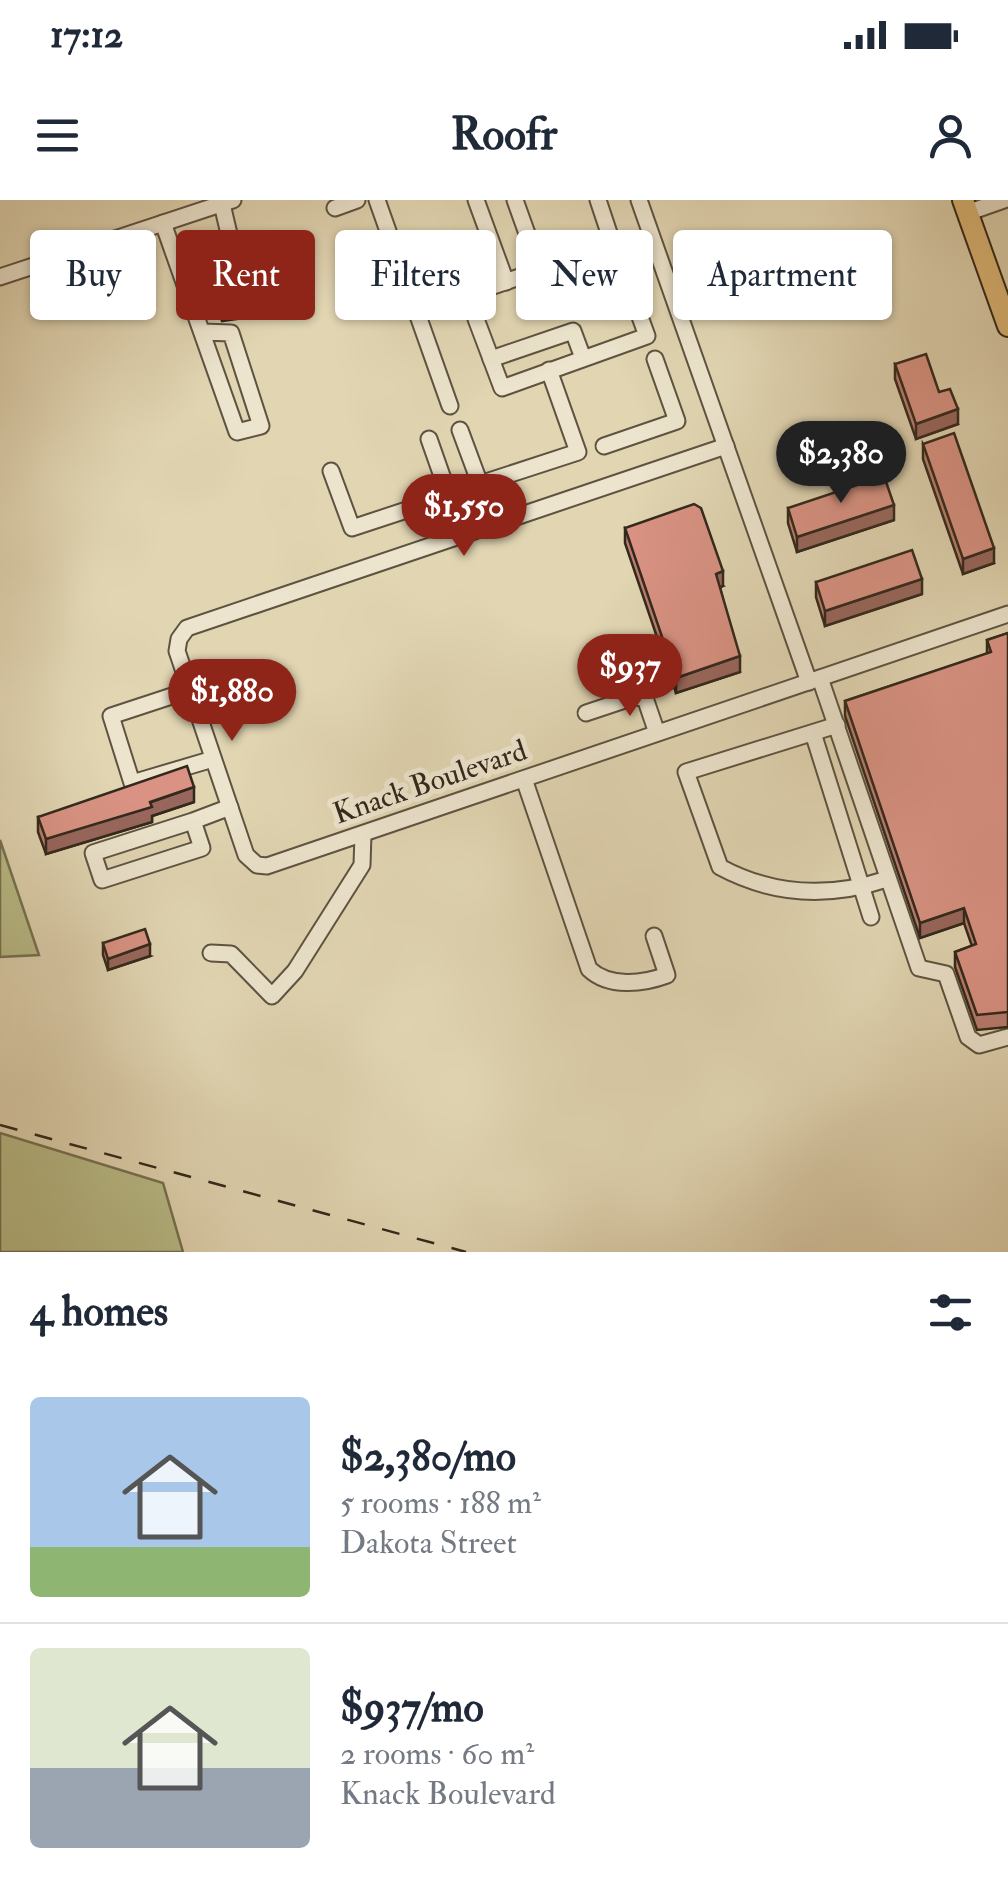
<!DOCTYPE html>
<html lang="en">
<head>
<meta charset="utf-8">
<style>
	:root { --surface:#fff; --page:#f2f2f3; --text:#1f2937; --muted:#747a83; --line:#e0e1e3; --accent:#8f2418 }
	body { margin:0; font-family:"IM FELL Double Pica",serif; background:var(--page); color:var(--text); height:100vh; display:flex; flex-direction:column; font-size:38px; white-space:nowrap }
	* { box-sizing:border-box; margin:0 }
	p { font-size:32px; color:var(--muted) }
	.icon { flex:none; width:55px; height:55px; fill:none; stroke:currentColor; stroke-width:2; stroke-linecap:round; stroke-linejoin:round }
	.map { position:relative; height:1052px; overflow:hidden }
	.sheet { display:flex; flex-direction:column; background:var(--surface); flex:1 }
	.sheet>* { flex:none }
	.guide { position:absolute; left:30px; top:30px; width:950px; height:90px; display:flex; gap:20px }
	.price { position:absolute; translate:-50% -85px; padding:0 22px; border-radius:35px; background:var(--accent); color:#fff; font-size:32px; line-height:65px; filter:drop-shadow(0 2px 5px #0008) }
	.price::after { content:''; position:absolute; left:50%; top:60px; width:30px; height:22px; margin-left:-15px; background:inherit; clip-path:polygon(0 0,100% 0,50% 100%) }
	.price.on { background:#222; color:#fff }
	ul { padding:0; list-style:none }
	li { display:flex; align-items:center; gap:30px; height:250px; padding:0 30px }
	li+li { border-top:2px solid var(--line) }
	li span { display:grid; place-items:center; flex:none; width:280px; height:200px; border-radius:10px; color:#555 }
	li>.icon { margin-inline-start:auto }
	span .icon { width:120px; height:120px; fill:#fffc; stroke-width:1 }
	li b { font-size:42px }
	h2 { display:flex; justify-content:space-between; align-items:center; height:120px; padding:0 30px; font-size:42px }
	.pill { padding:0 35px; border-radius:10px; background:var(--surface); box-shadow:0 2px 8px #0004; font-size:35px; line-height:90px }
	.pill.on { background:var(--accent); color:#fff }
	.status { display:flex; justify-content:space-between; align-items:center; height:70px; padding:0 50px; background:var(--surface); direction:ltr }
	.status svg { height:28px; fill:currentColor }
	header { display:flex; justify-content:space-between; align-items:center; height:130px; padding:0 30px; background:var(--surface); font-size:45px; font-weight:700 }
	.map>svg:first-child { display:block }
	.green { fill:#b9bc88; stroke:#767252; stroke-width:2.5 }
	.lines { fill:none; stroke-linecap:round; stroke-linejoin:round }
	.minor-casing { stroke:#5e5341; stroke-width:19 }
	.major-casing { stroke:#32281b; stroke-width:24 }
	.minor { stroke:#ece4cd; stroke-width:15 }
	.major { stroke:#e0ba79; stroke-width:20 }
	.rail { stroke:#32281b; stroke-width:2.5; stroke-dasharray:18 18; stroke-linecap:butt }
	.wall { fill:#bb7e71; stroke:#32281b; stroke-width:2.5 }
	.shaded-wall { fill:#98665c; stroke:#32281b; stroke-width:2.5 }
	.building { fill:#d99283; stroke:#32281b; stroke-width:2.5 }
	.labels { text-anchor:middle; dominant-baseline:central; stroke-width:10; stroke-linejoin:round; paint-order:stroke }
	.street-label { font-size:30px; fill:#32281b; stroke:#ece4cd }
</style>
</head>
<body>
<div class="status"><b>17:12</b><svg viewBox="0 0 49 12"><path d="M0 12V9h3v3zM5 12V6h3v6zM10 12V3h3v9zM15 12V0h3v12zM26 1h20v11H26zM47 4h2v5h-2z"/></svg></div>
<header><svg class="icon" aria-label="menu" viewBox="0 0 24 24"><path d="M4 6h16M4 12h16M4 18h16"/></svg>Roofr<svg class="icon" aria-label="person" viewBox="0 0 24 24"><circle cx="12" cy="8" r="4"/><path d="M4 21q1-7 8-7t8 7"/></svg></header>
<div class="map">
<svg width="1008" height="1052" viewBox="0 0 1008 1052">
	<rect width="100%" height="100%" fill="#e1d5b2"/>
	<filter id="stains"><feTurbulence type="fractalNoise" baseFrequency=".002" numOctaves="4"/><feColorMatrix values="0 0 0 0 .2 0 0 0 0 .09 0 0 0 0 .02 0 0 0 .5 -.17"/></filter>
	<radialGradient id="worn" r=".72"><stop offset=".6" stop-color="#630" stop-opacity="0"/><stop offset="1" stop-color="#630" stop-opacity=".3"/></radialGradient>
	<g class="green">
		<polygon points="0,640 39,755 0,757"/>
		<polygon points="0,933 163,983 183,1052 0,1052"/>
	</g>
	<g class="lines">
		<g class="minor-casing">
			<g id="minor">
				<polyline points="377,0 450,206"/>
				<polyline points="476,0 506,82"/>
				<polyline points="515,0 540,70"/>
				<polyline points="639,0 809,482"/>
				<polyline points="222,4 236,64 224,73"/>
				<polyline points="335,8 357,0"/>
				<polyline points="967,13 1004,0"/>
				<polyline points="163,23 237,232 261,226 231,133 203,132"/>
				<polyline points="0,77 233,0"/>
				<polyline points="455,99 613,45 598,0"/>
				<polyline points="476,119 502,188 647,136 623,70"/>
				<polyline points="491,159 573,131 583,158"/>
				<polyline points="460,230 480,284 578,252 549,170"/>
				<polyline points="604,246 677,221 655,159"/>
				<polyline points="726,246 187,428 179,439 177,451 246,655 257,665 267,666 1008,414"/>
				<polyline points="331,271 352,328 449,296 429,239"/>
				<polyline points="820,478 919,768 946,774 968,837 979,845 1008,837"/>
				<polyline points="190,490 111,516 132,583 213,559"/>
				<polyline points="586,513 634,497 645,498 657,533"/>
				<path d="M837,525l-151,47 34,95c54,29 110,31 167,12"/>
				<polyline points="813,533 871,717"/>
				<path d="M524,579l65,190c20,19 54,15 78,6l-13,-39"/>
				<polyline points="193,621 93,653 102,680 202,648 193,621 230,607"/>
				<polyline points="211,753 231,754 272,796 295,771 362,665 363,634"/>
			</g>
		</g>
		<g class="major-casing">
			<polyline id="major" points="963,0 1008,126"/>
		</g>
		<use href="#minor" class="minor"/>
		<use href="#major" class="major"/>
		<polyline class="rail" points="0,925 466,1052"/>
	</g>
	<g class="wall">
		<polygon points="205,76 244,107 244,118 222,121 218,109 212,111 205,87"/>
		<polygon points="895,164 939,192 958,224 916,239 895,179"/>
		<polygon points="923,244 994,363 963,374 923,259"/>
		<polygon points="788,308 894,320 797,352 788,323"/>
		<polygon points="625,328 723,386 720,387 740,472 676,493 625,343"/>
		<polygon points="816,382 922,394 825,426 816,397"/>
		<polygon points="1008,433 1008,827 977,830 955,767 955,752 972,746 964,723 920,738 845,516 845,501 987,454 987,440"/>
		<polygon points="194,602 152,616 152,622 46,654 38,632 38,617"/>
		<polygon points="103,743 150,756 108,770 103,755"/>
	</g>
	<g class="shaded-wall">
		<polygon points="218,97 218,109 212,111 212,99"/>
		<polygon points="958,209 958,224 916,239 916,224"/>
		<polygon points="894,305 894,320 797,352 797,337"/>
		<polygon points="994,348 994,363 963,374 963,359"/>
		<polygon points="723,371 723,386 716,389 716,374"/>
		<polygon points="922,379 922,394 825,426 825,411"/>
		<polygon points="740,456 740,472 676,493 676,478"/>
		<polygon points="194,587 194,602 152,616 152,622 46,654 46,639"/>
		<polygon points="964,708 964,723 920,738 920,723"/>
		<polygon points="150,744 150,756 108,770 108,759"/>
	</g>
	<g class="building">
		<polygon points="236,67 244,107 222,110 218,97 212,99 205,76"/>
		<polygon points="926,154 939,192 950,189 958,209 916,224 895,164"/>
		<polygon points="954,233 994,348 963,359 923,244"/>
		<polygon points="884,276 894,305 797,337 788,308"/>
		<polygon points="694,304 701,308 723,371 716,374 740,456 676,478 625,328"/>
		<polygon points="912,350 922,379 825,411 816,382"/>
		<polygon points="1008,433 1008,812 977,815 955,752 976,744 964,708 920,723 845,501 991,452 987,440"/>
		<polygon points="187,566 194,587 150,602 152,607 46,639 38,617"/>
		<polygon points="145,729 150,744 108,759 103,743"/>
	</g>
	<g class="labels">
		<g class="street-label">
			<text transform="translate(430 582) rotate(-19)">Knack Boulevard</text>
		</g>
	</g>
	<rect width="100%" height="100%" filter="url(#stains)"/>
	<rect width="100%" height="100%" fill="url(#worn)"/>
</svg>
<b class="price on" style="left:841px;top:306px">$2,380</b>
<b class="price" style="left:464px;top:359px">$1,550</b>
<b class="price" style="left:630px;top:519px">$937</b>
<b class="price" style="left:232px;top:544px">$1,880</b>
<div class="guide">
<a class="pill">Buy</a>
<a class="pill on">Rent</a>
<a class="pill">Filters</a>
<a class="pill">New</a>
<a class="pill">Apartment</a>
</div>
</div>
<section class="sheet">
<h2>4 homes<svg class="icon" aria-label="filters" viewBox="0 0 24 24"><path d="M4 7h16M4 17h16"/><circle cx="9" cy="7" r="2"/><circle cx="15" cy="17" r="2"/></svg></h2>
<ul>
<li><span style="background:linear-gradient(#a9c7e8 75%,#8fb573 0)"><svg class="icon" aria-label="home" viewBox="0 0 24 24"><path d="M3 11l9-7 9 7M6 9v11h12V9"/></svg></span><div><b>$2,380/mo</b><p>5 rooms · 188 m²</p><p>Dakota Street</p></div></li>
<li><span style="background:linear-gradient(#dfe7d0 60%,#9aa5b1 0)"><svg class="icon" aria-label="home" viewBox="0 0 24 24"><path d="M3 11l9-7 9 7M6 9v11h12V9"/></svg></span><div><b>$937/mo</b><p>2 rooms · 60 m²</p><p>Knack Boulevard</p></div></li>
</ul>
</section>
</body>
</html>
